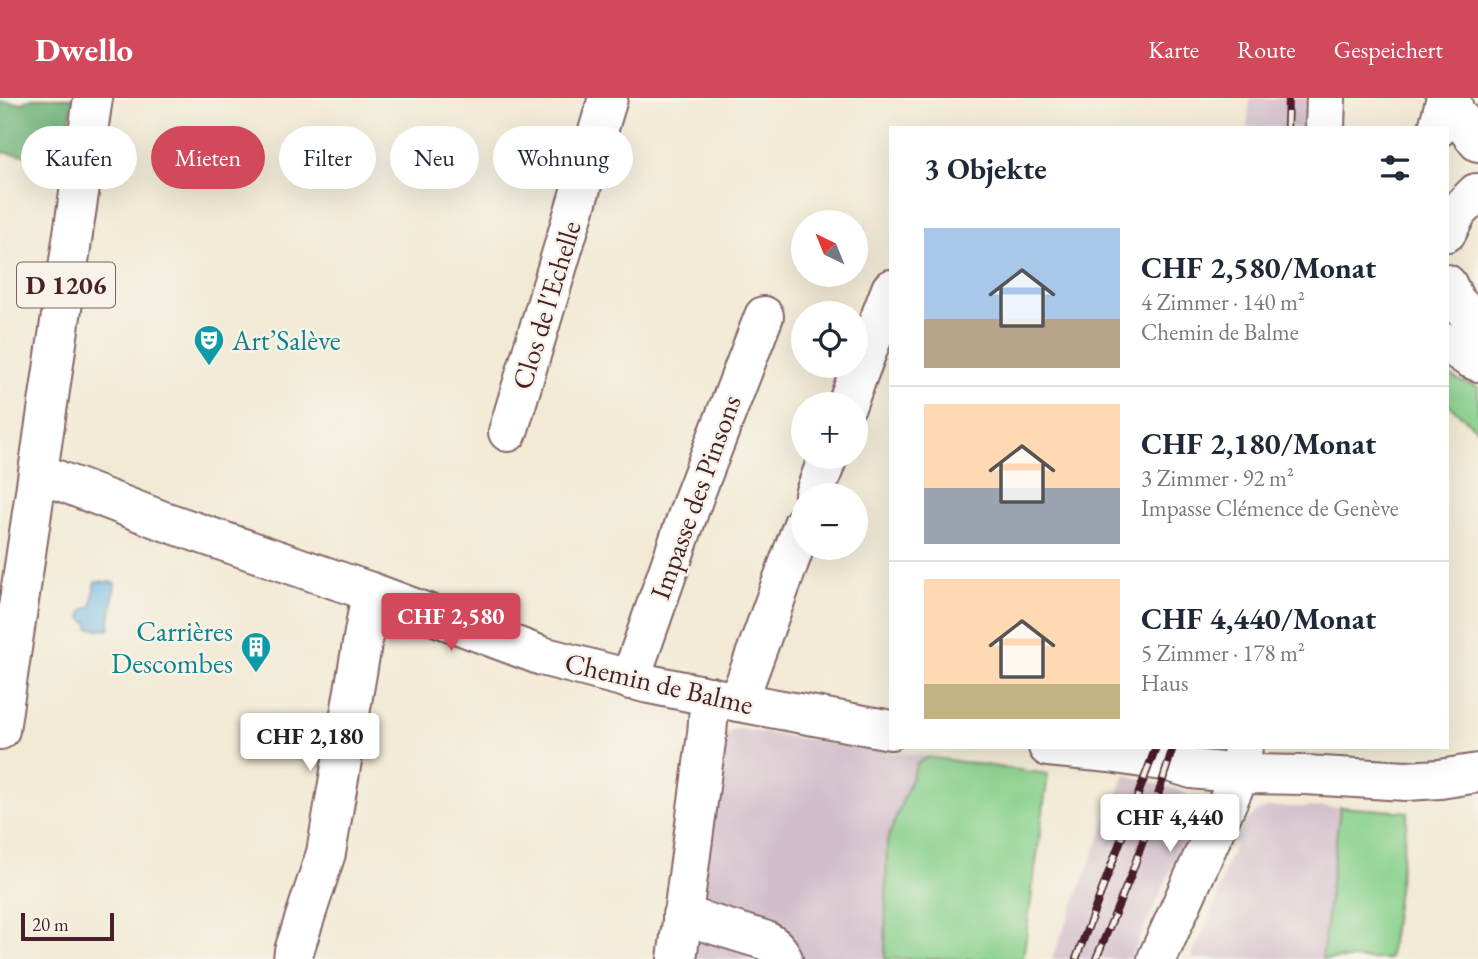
<!DOCTYPE html>
<html lang="de">
<head>
<meta charset="utf-8">
<style>
	:root { --surface:#fff; --page:#f2f2f3; --text:#1f2937; --muted:#747a83; --line:#e0e1e3; --accent:#d1495b }
	body { margin:0; font-family:"EB Garamond",serif; background:var(--page); color:var(--text); height:100vh; display:flex; flex-direction:column; font-size:26px; white-space:nowrap }
	* { box-sizing:border-box; margin:0 }
	p { font-size:23px; color:var(--muted) }
	.icon { flex:none; width:38px; height:38px; fill:none; stroke:currentColor; stroke-width:2; stroke-linecap:round; stroke-linejoin:round }
	.map { position:relative; flex:1; overflow:hidden }
	.details { position:absolute; left:889px; top:28px; width:560px; height:623px; display:flex; flex-direction:column; background:var(--surface); border-radius:0px; box-shadow:0 7px 28px #0002 }
	.details>* { flex:none }
	.hud { position:absolute; left:21px; top:28px; width:665px; height:63px; display:flex; gap:14px }
	.needle { width:46px; rotate:317deg }
	.fabs { position:absolute; left:791px; top:112px; display:grid; gap:14px }
	.fabs a { display:grid; place-items:center; width:77px; height:77px; border-radius:50%; background:var(--surface); box-shadow:0 7px 28px #0002; font-size:35px }
	.scale { position:absolute; left:21px; bottom:18px; width:93px; box-sizing:border-box; padding-left:7px; border:4px solid #4a1f2b; border-top:0; font-size:19px; line-height:24px; white-space:nowrap; color:#4a1f2b; -webkit-text-stroke:5px #f7f3e8; paint-order:stroke }
	.price { position:absolute; translate:-50% -60px; padding:0 16px; border-radius:7px; background:#fff; color:#222; font-size:23px; line-height:46px; filter:drop-shadow(0 2px 4px #0008) }
	.price::after { content:''; position:absolute; left:50%; top:42px; width:21px; height:16px; margin-left:-10px; background:inherit; clip-path:polygon(0 0,100% 0,50% 100%) }
	.price.on { background:var(--accent); color:#fff }
	ul { padding:0; list-style:none }
	li { display:flex; align-items:center; gap:21px; height:175px; padding:0 35px }
	li+li { border-top:2px solid var(--line) }
	li span { display:grid; place-items:center; flex:none; width:196px; height:140px; border-radius:0px; color:#555 }
	li>.icon { margin-inline-start:auto }
	span .icon { width:84px; height:84px; fill:#fffc; stroke-width:1 }
	li b { font-size:30px }
	h2 { display:flex; justify-content:space-between; align-items:center; height:84px; padding:0 35px; font-size:30px }
	.pill { padding:0 24px; border-radius:32px; background:var(--surface); box-shadow:0 7px 28px #0002; font-size:24px; line-height:63px }
	.pill.on { background:var(--accent); color:#fff }
	header { display:flex; align-items:center; gap:42px; box-sizing:border-box; height:98px; padding:0 35px; background:var(--accent); color:#fff }
	header strong { font-size:33px }
	nav { display:flex; gap:38px; margin-inline-start:auto; font-size:24px }
	.map>svg:first-child { display:block }
	.industrial { fill:#d1bdcb }
	.green { fill:#87d08c; stroke:#68785c; stroke-width:2 }
	.forest { fill:#6db278; stroke:#5c6852; stroke-width:2 }
	.water { fill:#71bcea; stroke:#5e6e8a; stroke-width:2 }
	.lines { fill:none; stroke-linecap:round; stroke-linejoin:round }
	.minor-casing { stroke:#856666; stroke-width:42 }
	.major-casing { stroke:#856666; stroke-width:42 }
	.highway-casing { stroke:#856666; stroke-width:42 }
	.minor { stroke:#fff; stroke-width:38 }
	.major { stroke:#fff; stroke-width:38 }
	.highway { stroke:#fff; stroke-width:38 }
	.rail-casing { stroke:#4a1f2b; stroke-width:8 }
	.rail { stroke:#f7f3e8; stroke-width:5; stroke-dasharray:16; stroke-linecap:butt }
	.labels { text-anchor:middle; dominant-baseline:central; stroke-width:5; stroke-linejoin:round; paint-order:stroke }
	.shield { fill:#f7f3e8; stroke:#7e5f64; stroke-width:2 }
	.shield-label { font-size:26px; font-weight:bold; fill:#4a1f2b }
	.street-label { font-size:28px; fill:#4a1f2b; stroke:#f7f3e8 }
	.culture-label { font-size:28px; fill:#0d838f; stroke:#f7f3e8; text-anchor:start }
</style>
</head>
<body>
<header>
<strong>Dwello</strong>
<nav><a>Karte</a><a>Route</a><a>Gespeichert</a></nav>
</header>
<div class="map">
<svg width="1478" height="861" viewBox="0 0 1478 861">
	<rect width="100%" height="100%" fill="#f7f3e8"/>
	<filter id="ink" filterUnits="userSpaceOnUse"><feTurbulence type="fractalNoise" baseFrequency=".0143" numOctaves="2"/><feDisplacementMap in="SourceGraphic" scale="14" xChannelSelector="R" yChannelSelector="G"/><feConvolveMatrix kernelMatrix="1 2 1 2 8 2 1 2 1" color-interpolation-filters="sRGB"/></filter>
	<filter id="wash" filterUnits="userSpaceOnUse"><feTurbulence type="fractalNoise" baseFrequency=".00686" numOctaves="4" result="noise"/><feDisplacementMap in="SourceGraphic" scale="28" xChannelSelector="R" yChannelSelector="G"/><feGaussianBlur stdDeviation="1.57" result="paint"/><feColorMatrix in="noise" values="0 0 0 0 0 0 0 0 0 0 0 0 0 0 0 0 0 1.4 0 .05"/><feComposite in="paint" operator="in"/></filter>
	<g filter="url(#wash)">
		<rect width="100%" height="100%" fill="#f2ead5"/>
		<g class="industrial">
			<polygon points="1250,0 1308,0 1306,30 1247,30"/>
			<polygon points="737,631 1048,676 1023,861 665,861 721,638"/>
			<polygon points="1125,677 1176,691 1185,695 1194,707 1193,724 1130,861 1052,861"/>
			<polygon points="1270,709 1340,709 1322,861 1191,861 1217,802 1226,768 1245,723 1258,713"/>
		</g>
		<g class="green">
			<polygon points="1447,275 1458,282 1478,289 1478,332 1447,305"/>
			<polygon points="928,659 1048,676 1023,861 885,861 887,743 917,666"/>
			<polygon points="1340,709 1408,714 1389,861 1322,861"/>
		</g>
		<polygon class="forest" points="32,0 73,0 64,62 0,54 0,4 22,5"/>
		<path class="water" d="M95,483l20,2 -6,47 -20,-2v-4l-7,-6c-1,-8 3,-10 10,-11z"/>
	</g>
	<g filter="url(#ink)">
		<g class="lines">
			<g class="minor-casing">
				<g id="minor">
					<polyline points="1450,0 1456,16 1478,44"/>
					<polyline points="1325,30 1326,0"/>
					<polyline points="847,306 891,191"/>
					<polyline points="508,334 608,0"/>
					<polyline points="39,375 161,422 371,494 542,558 649,586 738,604 891,632"/>
					<polyline points="814,397 828,359"/>
					<polyline points="630,582 695,396 764,218"/>
					<polyline points="738,604 803,426"/>
					<polyline points="1048,649 1110,655 1169,664 1192,671 1240,676 1306,677 1406,683 1440,681 1478,675"/>
					<path d="M682,817l82,25c9,4 15,9 19,19"/>
					<polyline points="293,861 294,853 326,755 371,494"/>
					<polyline points="677,861 707,636 710,598"/>
					<polyline points="1157,861 1240,676 1243,649"/>
				</g>
			</g>
			<g class="major-casing">
				<polyline id="major" points="0,632 93,0"/>
			</g>
			<g class="highway-casing">
				<g id="highway">
					<polyline points="1438,30 1446,0"/>
					<polyline points="1447,134 1458,113 1476,95"/>
					<polyline points="1447,186 1456,204 1478,226"/>
					<polyline points="1447,245 1469,260 1478,264"/>
				</g>
			</g>
			<use href="#minor" class="minor"/>
			<use href="#major" class="major"/>
			<use href="#highway" class="highway"/>
			<g class="rail-casing">
				<g id="rail">
					<polyline points="1287,30 1288,0"/>
					<polyline points="1076,861 1156,649"/>
					<polyline points="1096,861 1131,777 1150,723 1173,649"/>
				</g>
			</g>
			<use href="#rail" class="rail"/>
		</g>
	</g>
	<defs>
		<g id="theatre-pin" transform="scale(1.575)"><path d="M0 17L-7.5 6A9.5 9.5 0 1 1 7.5 6Z" fill="#0f9aa8" stroke="#f7f3e8"/><path d="M-5-5.5Q0-4 5-5.5V0Q5 5 0 6Q-5 5-5 0ZM-3.3-2.5H-1v1.5H-3.3ZM1-2.5H3.3v1.5H1ZM-2.8 1Q0 5.5 2.8 1Z" fill="#fff"/></g>
		<g id="building-pin" transform="scale(1.575)"><path d="M0 17L-7.5 6A9.5 9.5 0 1 1 7.5 6Z" fill="#0f9aa8" stroke="#f7f3e8"/><path d="M-4-6H4V6H1V3H-1V6H-4ZM-2.5-4.3h1.7v1.8h-1.7ZM.8-4.3h1.7v1.8H.8ZM-2.5-1h1.7V.8h-1.7ZM.8-1h1.7V.8H.8Z" fill="#fff"/></g>
	</defs>
	<g fill-rule="evenodd">
		<use href="#theatre-pin" x="209" y="242"/>
		<use href="#building-pin" x="256" y="549"/>
	</g>
	<g class="labels">
		<rect class="shield" x="17" y="164.5" width="98" height="45" rx="5"/>
		<g class="shield-label">
			<text x="66" y="187">D 1206</text>
		</g>
		<g class="street-label">
			<text transform="translate(546 207) rotate(-73)">Clos de l'Echelle</text>
			<text transform="translate(695 399) rotate(-70)">Impasse des Pinsons</text>
			<text transform="translate(659 585) rotate(13)">Chemin de Balme</text>
		</g>
		<g class="culture-label">
			<text x="232" y="242">Art’Salève</text>
			<text x="233" y="533" text-anchor="end">Carrières<tspan x="233" dy="32">Descombes</tspan></text>
		</g>
	</g>
</svg>
<div class="fabs">
<a><svg class="needle" viewBox="-14 -14 28 28"><path d="M0-13l5 13h-10z" fill="#e53935"/><path d="M0 13l5-13h-10z" fill="#747a83"/></svg></a>
<a><svg class="icon" aria-label="locate" viewBox="0 0 24 24"><circle cx="12" cy="12" r="6"/><path d="M12 2v4M12 18v4M2 12h4M18 12h4"/></svg></a>
<a>+</a>
<a>−</a>
</div>
<div class="scale">20 m</div>
<b class="price on" style="left:451px;top:555px">CHF 2,580</b>
<b class="price" style="left:310px;top:675px">CHF 2,180</b>
<b class="price" style="left:1170px;top:756px">CHF 4,440</b>
<div class="hud">
<a class="pill">Kaufen</a>
<a class="pill on">Mieten</a>
<a class="pill">Filter</a>
<a class="pill">Neu</a>
<a class="pill">Wohnung</a>
</div>
<section class="details">
<h2>3 Objekte<svg class="icon" aria-label="filters" viewBox="0 0 24 24"><path d="M4 7h16M4 17h16"/><circle cx="9" cy="7" r="2"/><circle cx="15" cy="17" r="2"/></svg></h2>
<ul>
<li><span style="background:linear-gradient(#a9c7e8 65%,#b9a48a 0)"><svg class="icon" aria-label="home" viewBox="0 0 24 24"><path d="M3 11l9-7 9 7M6 9v11h12V9"/></svg></span><div><b>CHF 2,580/Monat</b><p>4 Zimmer · 140 m²</p><p>Chemin de Balme</p></div></li>
<li><span style="background:linear-gradient(#ffd9b3 60%,#9aa5b1 0)"><svg class="icon" aria-label="home" viewBox="0 0 24 24"><path d="M3 11l9-7 9 7M6 9v11h12V9"/></svg></span><div><b>CHF 2,180/Monat</b><p>3 Zimmer · 92 m²</p><p>Impasse Clémence de Genève</p></div></li>
<li><span style="background:linear-gradient(#ffd9b3 75%,#c2b280 0)"><svg class="icon" aria-label="home" viewBox="0 0 24 24"><path d="M3 11l9-7 9 7M6 9v11h12V9"/></svg></span><div><b>CHF 4,440/Monat</b><p>5 Zimmer · 178 m²</p><p>Haus</p></div></li>
</ul>
</section>
</div>
</body>
</html>
